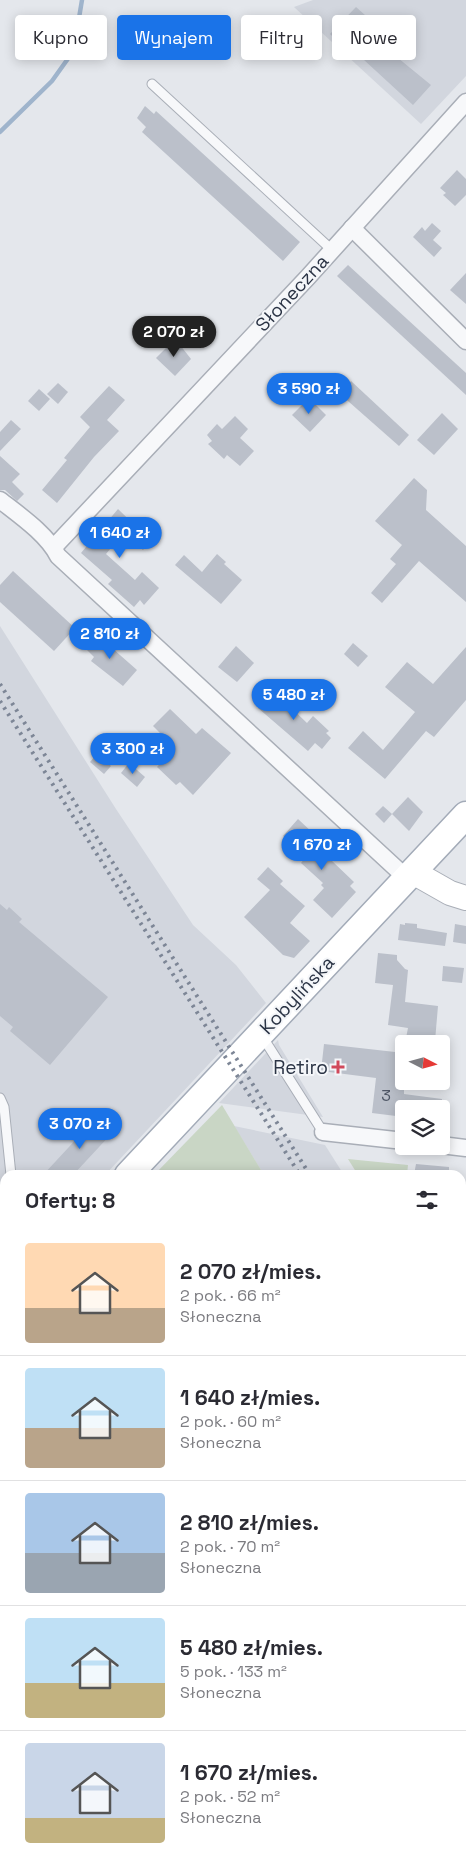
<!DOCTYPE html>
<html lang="pl">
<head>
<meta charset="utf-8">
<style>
	:root { --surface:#fff; --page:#f2f2f3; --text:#2b2b33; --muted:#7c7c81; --line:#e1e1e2; --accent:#1a73e8 }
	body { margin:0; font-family:"Space Grotesk",sans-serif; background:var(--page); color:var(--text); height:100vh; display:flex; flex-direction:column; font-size:19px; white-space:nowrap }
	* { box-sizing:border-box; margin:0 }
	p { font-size:16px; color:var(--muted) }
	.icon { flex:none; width:28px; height:28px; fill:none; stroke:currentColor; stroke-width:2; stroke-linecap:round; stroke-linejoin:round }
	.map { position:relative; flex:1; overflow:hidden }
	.sheet { position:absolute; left:0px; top:1170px; width:466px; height:696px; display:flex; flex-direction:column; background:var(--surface); border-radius:15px 15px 0 0; box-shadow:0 2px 12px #0003 }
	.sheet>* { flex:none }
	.guide { position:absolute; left:15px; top:15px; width:436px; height:45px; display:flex; gap:10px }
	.needle { width:32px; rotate:96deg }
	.tools { position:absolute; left:395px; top:1035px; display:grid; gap:10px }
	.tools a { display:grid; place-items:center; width:55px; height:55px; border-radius:5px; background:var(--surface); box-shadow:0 2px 12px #0003; font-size:25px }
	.price { position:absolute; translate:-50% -42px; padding:0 11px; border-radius:18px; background:var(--accent); color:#fff; font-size:16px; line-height:32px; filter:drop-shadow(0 1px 2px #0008) }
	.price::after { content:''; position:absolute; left:50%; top:30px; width:15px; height:11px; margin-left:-8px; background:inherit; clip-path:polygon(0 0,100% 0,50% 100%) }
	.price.current { background:#222; color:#fff }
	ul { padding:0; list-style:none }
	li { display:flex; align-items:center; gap:15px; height:125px; padding:0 25px }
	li+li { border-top:1px solid var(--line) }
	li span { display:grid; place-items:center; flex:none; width:140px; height:100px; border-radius:5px; color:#555 }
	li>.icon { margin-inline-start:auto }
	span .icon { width:60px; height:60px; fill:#fffc; stroke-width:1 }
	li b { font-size:21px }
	h2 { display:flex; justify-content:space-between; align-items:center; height:60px; padding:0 25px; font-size:21px }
	.pill { padding:0 18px; border-radius:5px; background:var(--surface); box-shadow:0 2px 12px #0003; font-size:18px; line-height:45px }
	.pill.current { background:var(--accent); color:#fff }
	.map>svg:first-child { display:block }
	.built { fill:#d2d6de }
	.green { fill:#c9d6c5 }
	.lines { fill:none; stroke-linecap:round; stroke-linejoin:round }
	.stream { stroke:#9fb4cc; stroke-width:4.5 }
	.building { fill:#bbc0ca }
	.lane-casing { stroke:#a9aeb7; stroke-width:11 }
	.street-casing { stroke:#a9aeb7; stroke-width:19 }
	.secondary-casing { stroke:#a9aeb7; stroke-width:26 }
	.primary-casing { stroke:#a3abb8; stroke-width:29 }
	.lane { stroke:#f7f8fa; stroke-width:9 }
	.street { stroke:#f7f8fa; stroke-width:16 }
	.secondary { stroke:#fff; stroke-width:24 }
	.primary { stroke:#fff; stroke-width:26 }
	.rail { stroke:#7d8696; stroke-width:4; stroke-dasharray:2.5 5; stroke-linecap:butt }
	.poi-dot { fill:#d1495b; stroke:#f4f6f9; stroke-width:2 }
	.labels { text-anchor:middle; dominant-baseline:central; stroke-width:4; stroke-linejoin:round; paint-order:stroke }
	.number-label { font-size:16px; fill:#4f5766 }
	.street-label { font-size:19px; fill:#2b3445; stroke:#f4f6f9 }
	.poi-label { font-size:19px; fill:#2b3445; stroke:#f4f6f9; text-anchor:end }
</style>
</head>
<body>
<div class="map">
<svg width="466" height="1866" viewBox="0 0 466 1866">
	<rect width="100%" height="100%" fill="#e4e7ec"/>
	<g class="built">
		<polygon points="313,0 466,0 466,76 421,124 294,7"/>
		<polygon points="0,626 116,809 193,925 236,965 266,1003 105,1175 5,1175 5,1284 0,1289"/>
		<polygon points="278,1040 279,1045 323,1117 219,1103"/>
		<polygon points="234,1126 325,1145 344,1175 264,1175"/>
		<polygon points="461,1357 466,1364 466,1494 461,1487"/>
		<polygon points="0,1724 5,1725 5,1861 178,1861 177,1866 0,1866"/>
	</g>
	<g class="green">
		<polygon points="222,1105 264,1175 154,1175"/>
		<polygon points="348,1159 408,1165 407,1175 358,1175"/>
	</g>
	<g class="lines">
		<g class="stream">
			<polyline points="79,18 82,0"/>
			<polyline points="0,132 52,81 72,53 75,35"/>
		</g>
	</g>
	<g class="building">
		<polygon points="356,7 405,51 398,58 431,85 413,105 351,48 348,51 330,34"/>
		<polygon points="145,106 154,114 156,111 300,242 283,261 142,132 146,127 137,118"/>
		<polygon points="457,170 466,179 466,195 455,206 443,195 446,193 440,188"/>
		<polygon points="432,223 441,231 433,240 442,248 434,257 413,237 422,227 425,231"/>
		<polygon points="348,265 466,373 466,395 337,276"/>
		<polygon points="466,273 466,304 450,290"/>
		<polygon points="173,341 180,345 191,359 175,376 156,358"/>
		<polygon points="351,381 409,435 399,446 340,394"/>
		<polygon points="58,383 68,392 58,404 47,394"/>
		<polygon points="109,386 125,400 107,420 119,431 94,457 57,503 42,490 67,460 64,458 90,427 80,417"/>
		<polygon points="39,389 50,399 39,411 28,401"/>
		<polygon points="309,398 326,415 310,432 292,415"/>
		<polygon points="442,413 458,429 434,455 417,440"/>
		<polygon points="235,416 248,429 240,438 254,451 240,466 227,455 224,459 208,444 212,441 207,435 217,424 222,429"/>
		<polygon points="11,420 21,429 0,451 0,432"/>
		<polygon points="0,456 20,474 12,482 24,494 17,501 5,490 0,490"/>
		<polygon points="414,478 427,490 426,510 466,546 466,602 419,561 382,603 371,593 396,564 390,559 402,545 375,521"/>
		<polygon points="118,509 151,541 143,550 124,532 106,554 135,580 142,572 159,588 144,605 140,600 134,607 108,584 112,580 81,553"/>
		<polygon points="217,554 226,562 224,564 242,580 221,604 175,565 184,555 202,572"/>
		<polygon points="13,571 75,628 54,651 0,602 0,585"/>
		<polygon points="100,633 114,646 112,648 137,670 123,686 91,661 94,657 86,649"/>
		<polygon points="353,643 368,656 358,667 344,654"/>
		<polygon points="236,646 254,663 237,682 218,667"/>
		<polygon points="466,647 466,700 434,737 426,731 385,779 348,748 363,731 383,750 415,712 385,687 407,662 433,684"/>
		<polygon points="280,684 289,693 283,700 307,723 313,716 329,731 326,733 331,738 322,749 315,743 308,751 258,708"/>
		<polygon points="170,709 196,734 202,728 231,753 193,795 180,782 176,785 157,767 175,748 153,726"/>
		<polygon points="97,754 111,766 104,774 90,762"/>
		<polygon points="129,763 145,777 137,787 121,773"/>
		<polygon points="408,797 423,812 409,831 392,814"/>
		<polygon points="383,806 392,814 384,823 375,814"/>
		<polygon points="298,819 315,835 310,840 354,882 350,886 356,892 332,918 313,900 324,888 321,885 323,883 301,863 306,857 283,836"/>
		<polygon points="268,867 283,881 280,884 305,906 290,923 310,941 294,958 283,955 244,917 270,890 257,879"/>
		<polygon points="0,904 7,910 9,907 22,919 19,922 108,997 50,1065 10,1031 13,1027 0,1016"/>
		<polygon points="405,923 417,924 417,928 447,933 445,946 398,940 400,924 405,925"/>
		<polygon points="455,924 466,926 466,944 453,942"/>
		<polygon points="378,953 397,955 397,960 405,969 408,970 405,1002 438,1006 435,1041 406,1038 408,1028 388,1025 393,985 375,983"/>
		<polygon points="443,966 464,968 462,983 442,981"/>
		<polygon points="324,1044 404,1053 404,1094 442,1099 441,1109 396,1109 396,1116 372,1113 376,1078 321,1071"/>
		<polygon points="94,1120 100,1126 104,1123 113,1132 73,1175 43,1175"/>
		<polygon points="416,1164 449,1167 449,1175 414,1175"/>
	</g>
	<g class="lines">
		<g class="lane-casing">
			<g id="lane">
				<polyline points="152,84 332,250"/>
				<polyline points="262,1036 323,1132"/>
				<polyline points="0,1098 4,1107 11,1175"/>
				<polyline points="0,1204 5,1207"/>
				<polyline points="20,1866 21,1861"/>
				<polyline points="110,1866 111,1861"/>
			</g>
		</g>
		<g class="street-casing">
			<g id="street">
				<polyline points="352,228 466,341"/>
				<path d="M0,500c19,15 47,34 58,56l342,316h13"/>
				<polyline points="54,547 308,277 466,102"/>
				<polyline points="323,1132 404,1141"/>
				<polyline points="441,1145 466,1148"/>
			</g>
		</g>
		<g class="secondary-casing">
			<g id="secondary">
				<polyline points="413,872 450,893 466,898"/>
				<polyline points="0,1708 5,1709"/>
				<polyline points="461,1824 466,1825"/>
			</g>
		</g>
		<g class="primary-casing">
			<g id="primary">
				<polyline points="128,1175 466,815"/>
				<polyline points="0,1313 5,1307"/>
			</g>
		</g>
		<use href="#lane" class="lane"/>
		<use href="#street" class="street"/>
		<use href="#secondary" class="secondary"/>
		<use href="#primary" class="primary"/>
		<g class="rail">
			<polyline points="0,684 310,1175"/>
			<polyline points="0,701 300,1175"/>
			<polyline points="461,1413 466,1421"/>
			<polyline points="461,1430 466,1438"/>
		</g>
	</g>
	<path class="poi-dot" d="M335.5 1059.5h5v5h5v5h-5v5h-5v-5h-5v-5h5z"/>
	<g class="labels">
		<g class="number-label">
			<text x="386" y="1095">3</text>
		</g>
		<g class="street-label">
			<text transform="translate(292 293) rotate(-47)">Słoneczna</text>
			<text transform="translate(297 995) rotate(-47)">Kobylińska</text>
		</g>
		<g class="poi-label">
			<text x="328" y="1067">Retiro</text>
		</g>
	</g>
</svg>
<div class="tools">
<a><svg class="needle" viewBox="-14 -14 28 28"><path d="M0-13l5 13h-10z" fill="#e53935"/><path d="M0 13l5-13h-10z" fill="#7c7c81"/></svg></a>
<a><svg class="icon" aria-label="layers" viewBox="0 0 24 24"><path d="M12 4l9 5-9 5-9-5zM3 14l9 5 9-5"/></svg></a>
</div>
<b class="price current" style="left:174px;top:358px">2 070 zł</b>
<b class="price" style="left:309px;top:415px">3 590 zł</b>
<b class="price" style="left:120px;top:559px">1 640 zł</b>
<b class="price" style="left:110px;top:660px">2 810 zł</b>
<b class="price" style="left:294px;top:721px">5 480 zł</b>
<b class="price" style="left:133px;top:775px">3 300 zł</b>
<b class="price" style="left:322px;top:871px">1 670 zł</b>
<b class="price" style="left:80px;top:1150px">3 070 zł</b>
<div class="guide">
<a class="pill">Kupno</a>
<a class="pill current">Wynajem</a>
<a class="pill">Filtry</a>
<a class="pill">Nowe</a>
</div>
<section class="sheet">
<h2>Oferty: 8<svg class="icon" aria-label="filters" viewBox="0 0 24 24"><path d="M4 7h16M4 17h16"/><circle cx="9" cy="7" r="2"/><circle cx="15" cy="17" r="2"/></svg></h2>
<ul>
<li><span style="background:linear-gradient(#ffd9b3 65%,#b9a48a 0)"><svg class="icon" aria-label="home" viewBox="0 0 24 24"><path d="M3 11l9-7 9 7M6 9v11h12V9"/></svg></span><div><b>2 070 zł/mies.</b><p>2 pok. · 66 m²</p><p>Słoneczna</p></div></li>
<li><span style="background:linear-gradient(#bfe0f5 60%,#b9a48a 0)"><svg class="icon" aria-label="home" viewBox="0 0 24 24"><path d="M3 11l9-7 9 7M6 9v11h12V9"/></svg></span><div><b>1 640 zł/mies.</b><p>2 pok. · 60 m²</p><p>Słoneczna</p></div></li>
<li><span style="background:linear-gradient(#a9c7e8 60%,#9aa5b1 0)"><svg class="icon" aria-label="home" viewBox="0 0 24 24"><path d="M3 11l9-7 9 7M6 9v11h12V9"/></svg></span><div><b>2 810 zł/mies.</b><p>2 pok. · 70 m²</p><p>Słoneczna</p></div></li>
<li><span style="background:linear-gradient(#bfe0f5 65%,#c2b280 0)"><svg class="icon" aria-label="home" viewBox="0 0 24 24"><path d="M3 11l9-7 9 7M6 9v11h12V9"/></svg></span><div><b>5 480 zł/mies.</b><p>5 pok. · 133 m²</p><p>Słoneczna</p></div></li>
<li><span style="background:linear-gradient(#c9d6e8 75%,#c2b280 0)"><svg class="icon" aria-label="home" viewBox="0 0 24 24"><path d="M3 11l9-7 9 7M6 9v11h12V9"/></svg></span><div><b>1 670 zł/mies.</b><p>2 pok. · 52 m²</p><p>Słoneczna</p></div></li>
</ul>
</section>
</div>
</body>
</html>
